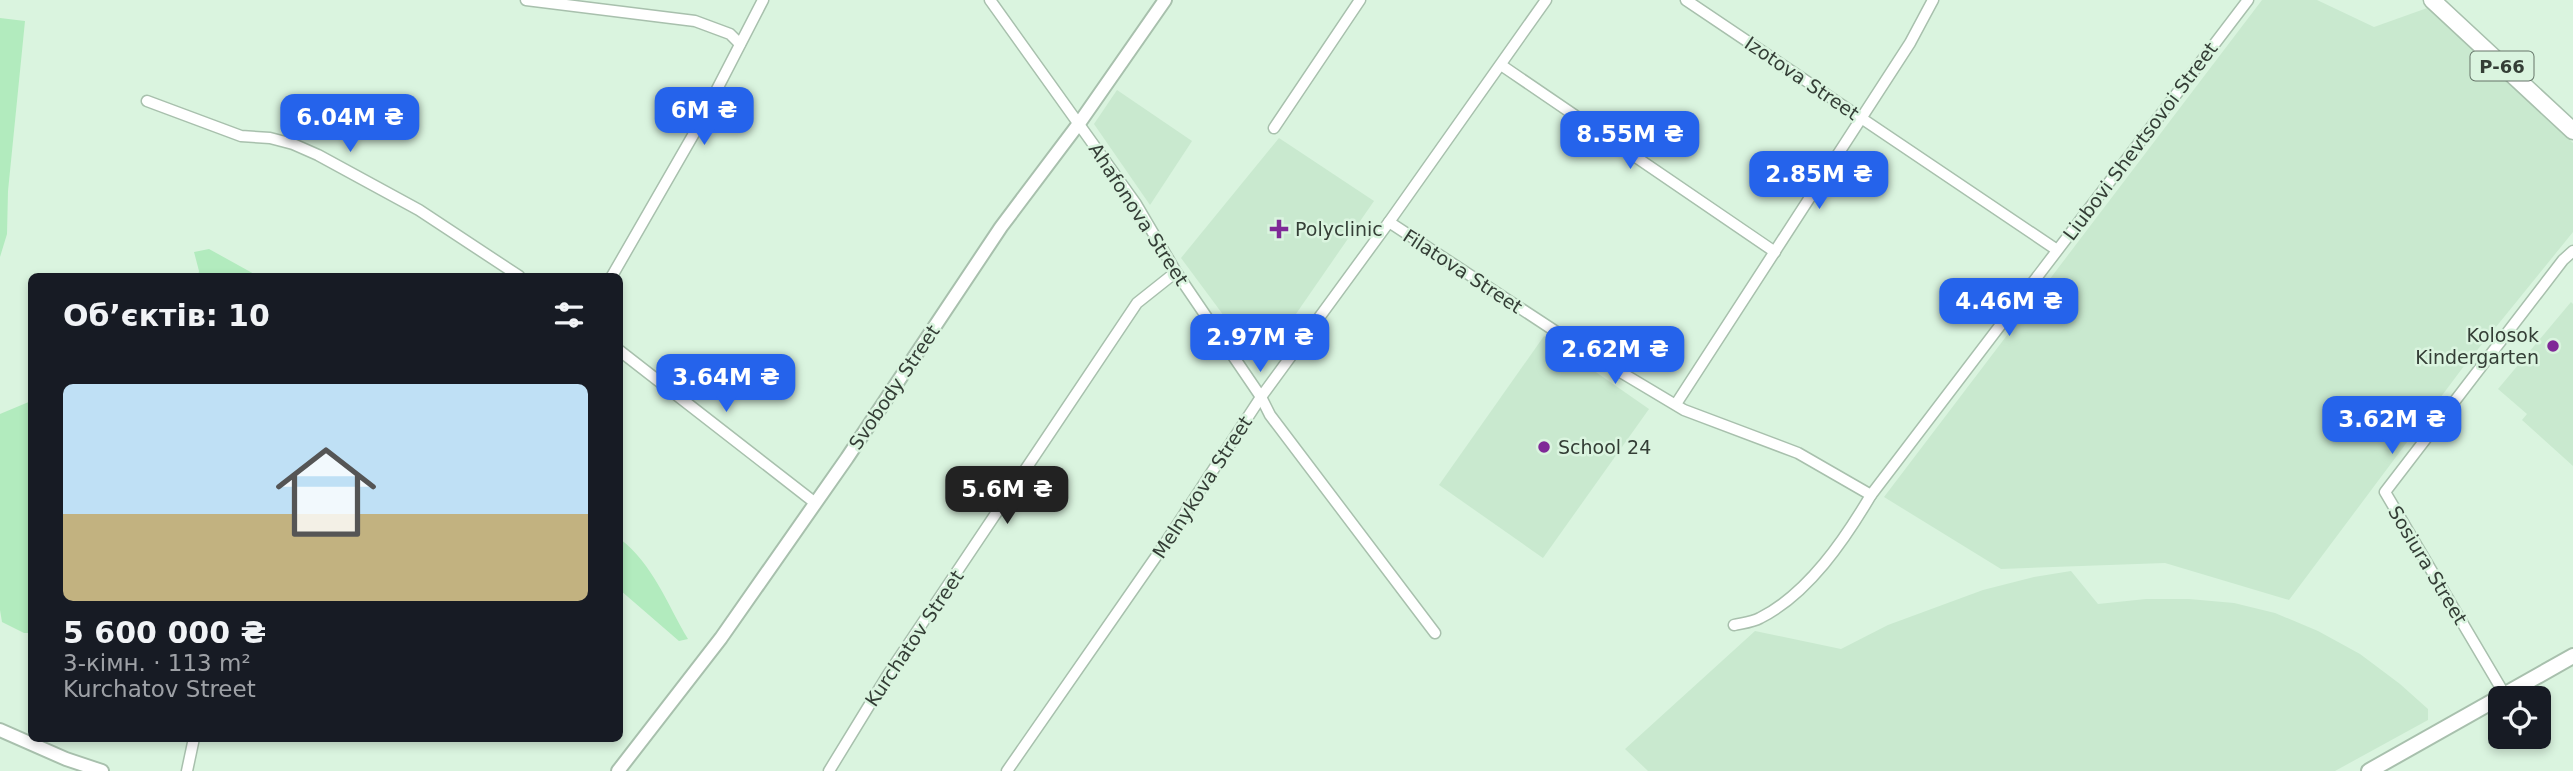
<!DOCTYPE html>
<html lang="uk">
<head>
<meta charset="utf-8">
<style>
	:root { --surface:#171b24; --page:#20242c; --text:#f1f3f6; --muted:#9ea1a6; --accent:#2563eb }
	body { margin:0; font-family:"DejaVu Sans",sans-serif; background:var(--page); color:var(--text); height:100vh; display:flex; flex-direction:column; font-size:26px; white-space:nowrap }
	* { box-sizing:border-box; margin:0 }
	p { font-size:23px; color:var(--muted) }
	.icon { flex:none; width:38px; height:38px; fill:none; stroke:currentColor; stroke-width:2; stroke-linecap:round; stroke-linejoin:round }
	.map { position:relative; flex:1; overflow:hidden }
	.details { position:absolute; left:28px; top:273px; width:595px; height:469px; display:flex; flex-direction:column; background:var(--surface); border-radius:10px; box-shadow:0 4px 10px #0003 }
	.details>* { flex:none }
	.tools { position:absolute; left:2488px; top:686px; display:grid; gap:14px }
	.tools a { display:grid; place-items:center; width:63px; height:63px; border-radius:10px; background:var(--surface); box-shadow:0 4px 10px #0003; font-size:35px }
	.price { position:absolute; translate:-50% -60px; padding:0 16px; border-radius:14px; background:var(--accent); color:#fff; font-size:23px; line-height:46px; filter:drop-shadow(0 2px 4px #0008) }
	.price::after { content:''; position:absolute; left:50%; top:42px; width:21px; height:16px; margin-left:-10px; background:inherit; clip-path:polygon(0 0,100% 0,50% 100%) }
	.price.on { background:#222; color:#fff }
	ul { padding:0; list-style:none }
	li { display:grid; align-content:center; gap:14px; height:371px; padding:0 35px }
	li span { display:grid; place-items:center; height:217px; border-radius:10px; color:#555 }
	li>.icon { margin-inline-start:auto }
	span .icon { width:126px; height:126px; fill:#fffc; stroke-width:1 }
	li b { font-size:30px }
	h2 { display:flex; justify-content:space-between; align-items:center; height:84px; padding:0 35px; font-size:30px }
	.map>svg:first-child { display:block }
	.built { fill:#c9e9cf }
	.green { fill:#b2ebbe }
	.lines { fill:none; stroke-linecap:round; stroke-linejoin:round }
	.minor-casing { stroke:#a8c0ad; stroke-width:13 }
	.tertiary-casing { stroke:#a8c0ad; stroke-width:16 }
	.secondary-casing { stroke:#a8c0ad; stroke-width:18 }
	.primary-casing { stroke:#a8c0ad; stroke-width:19 }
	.minor { stroke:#fff; stroke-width:10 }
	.tertiary { stroke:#fff; stroke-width:12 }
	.secondary { stroke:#fff; stroke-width:14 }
	.primary { stroke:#fff; stroke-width:16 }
	.poi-dot { fill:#7f2997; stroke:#daf4df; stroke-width:2.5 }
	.labels { text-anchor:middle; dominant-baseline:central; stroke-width:5; stroke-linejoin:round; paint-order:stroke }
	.shield { fill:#daf4df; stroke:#667569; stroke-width:2 }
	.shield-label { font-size:18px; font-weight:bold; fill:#343e36 }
	.street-label { font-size:19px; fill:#343e36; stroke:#daf4df }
	.poi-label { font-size:19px; fill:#343e36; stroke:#daf4df; text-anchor:start }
</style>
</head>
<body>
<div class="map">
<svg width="2573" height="771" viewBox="0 0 2573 771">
	<rect width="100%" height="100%" fill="#daf4df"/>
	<g class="built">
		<polygon points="2262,0 2317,0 2374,27 2430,7 2573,143 2573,232 2461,370 2289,600 2165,563 2001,569 1884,497"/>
		<polygon points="1117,90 1192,141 1150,205 1094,124"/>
		<polygon points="1279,138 1374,201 1269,353 1247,347 1181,258"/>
		<polygon points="2571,302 2573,304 2573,466 2522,420 2527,414 2498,389"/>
		<polygon points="1544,336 1649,409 1543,558 1439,485"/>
		<polygon points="2071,571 2098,604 2146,599 2189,599 2234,603 2275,613 2318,631 2360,654 2400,684 2428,709 2428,720 2335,771 1648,771 1625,749 1755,631 1841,649 1888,625 1983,590 2034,577"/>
	</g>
	<g class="green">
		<polygon points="0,18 25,21 8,191 7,234 0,257"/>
		<polygon points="209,249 258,276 198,276 199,271 194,252"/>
		<polygon points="31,401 32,633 24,633 2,622 0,610 0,414"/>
		<path d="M620,539c33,25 47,65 68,100l-9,2 -59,-51z"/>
	</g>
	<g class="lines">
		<g class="minor-casing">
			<g id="minor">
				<polyline points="526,0 695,21 730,34 740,44"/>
				<polyline points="990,0 1136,204 1176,272 1261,397 1270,415 1435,633"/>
				<polyline points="1686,0 2057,250"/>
				<polyline points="1501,65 1775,252"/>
				<polyline points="147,101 241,136 270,138 293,144 318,155 419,210 519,276"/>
				<polyline points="1274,128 1360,0"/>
				<polyline points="1389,222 1587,352 1684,410 1798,453 1871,495"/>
				<polyline points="612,276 696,130 763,0"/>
				<polyline points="620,351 814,502"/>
				<polyline points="1676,404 1910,43 1933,0"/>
				<path d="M1734,625c9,-2 19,-3 26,-7 48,-24 85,-79 111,-123l377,-495"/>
				<polyline points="2505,695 2385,492 2563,260 2573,251"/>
				<polyline points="187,771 194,738"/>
				<polyline points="829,771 889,673 1137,303 1176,272"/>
				<polyline points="1007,771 1162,548 1261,397 1389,222 1546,0"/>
			</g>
		</g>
		<g class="tertiary-casing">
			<g id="tertiary">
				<polyline points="0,730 66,759 102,771"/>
				<polyline points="618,771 721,638 847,458 1001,227 1080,122 1165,0"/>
			</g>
		</g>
		<g class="secondary-casing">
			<polyline id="secondary" points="2369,771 2573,656"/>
		</g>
		<g class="primary-casing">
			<polyline id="primary" points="2432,0 2573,131"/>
		</g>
		<use href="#minor" class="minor"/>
		<use href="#tertiary" class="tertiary"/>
		<use href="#secondary" class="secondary"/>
		<use href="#primary" class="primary"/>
	</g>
	<g class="poi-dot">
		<path d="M1275.5 218.5h7v7h7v7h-7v7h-7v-7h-7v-7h7z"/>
		<circle cx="2553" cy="346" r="7"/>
		<circle cx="1544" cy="447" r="7"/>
	</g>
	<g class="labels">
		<rect class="shield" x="2470.5" y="51.5" width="63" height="29" rx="5"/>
		<g class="shield-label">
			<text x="2502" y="66">Р-66</text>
		</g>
		<g class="street-label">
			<text transform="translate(1802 78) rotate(34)">Izotova Street</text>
			<text transform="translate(2140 141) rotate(-53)">Liubovi Shevtsovoi Street</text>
			<text transform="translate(1139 214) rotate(57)">Ahafonova Street</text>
			<text transform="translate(1463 271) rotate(33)">Filatova Street</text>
			<text transform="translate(894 387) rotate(-56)">Svobody Street</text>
			<text transform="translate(1202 487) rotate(-57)">Melnykova Street</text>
			<text transform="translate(2428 565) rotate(59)">Sosiura Street</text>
			<text transform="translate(914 638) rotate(-56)">Kurchatov Street</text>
		</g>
		<g class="poi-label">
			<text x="1295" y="229">Polyclinic</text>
			<text x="2539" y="335" text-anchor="end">Kolosok<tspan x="2539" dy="22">Kindergarten</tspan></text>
			<text x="1558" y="447">School 24</text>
		</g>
	</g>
</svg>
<div class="tools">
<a><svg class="icon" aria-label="locate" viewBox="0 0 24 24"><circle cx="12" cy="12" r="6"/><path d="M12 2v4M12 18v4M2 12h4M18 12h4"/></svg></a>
</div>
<b class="price" style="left:704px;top:147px">6M ₴</b>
<b class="price" style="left:350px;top:154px">6.04M ₴</b>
<b class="price" style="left:1630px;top:171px">8.55M ₴</b>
<b class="price" style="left:1819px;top:211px">2.85M ₴</b>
<b class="price" style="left:2009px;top:338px">4.46M ₴</b>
<b class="price" style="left:1260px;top:374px">2.97M ₴</b>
<b class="price" style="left:1615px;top:386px">2.62M ₴</b>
<b class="price" style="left:726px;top:414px">3.64M ₴</b>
<b class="price" style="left:2392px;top:456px">3.62M ₴</b>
<b class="price on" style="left:1007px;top:526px">5.6M ₴</b>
<section class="details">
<h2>Об’єктів: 10<svg class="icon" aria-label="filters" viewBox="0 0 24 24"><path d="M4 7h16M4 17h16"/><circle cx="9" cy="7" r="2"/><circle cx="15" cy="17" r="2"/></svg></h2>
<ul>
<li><span style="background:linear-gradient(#bfe0f5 60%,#c2b280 0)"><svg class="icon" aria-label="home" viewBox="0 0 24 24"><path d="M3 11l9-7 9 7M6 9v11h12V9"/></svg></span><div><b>5 600 000 ₴</b><p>3-кімн. · 113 m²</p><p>Kurchatov Street</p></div></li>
</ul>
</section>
</div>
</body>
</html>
